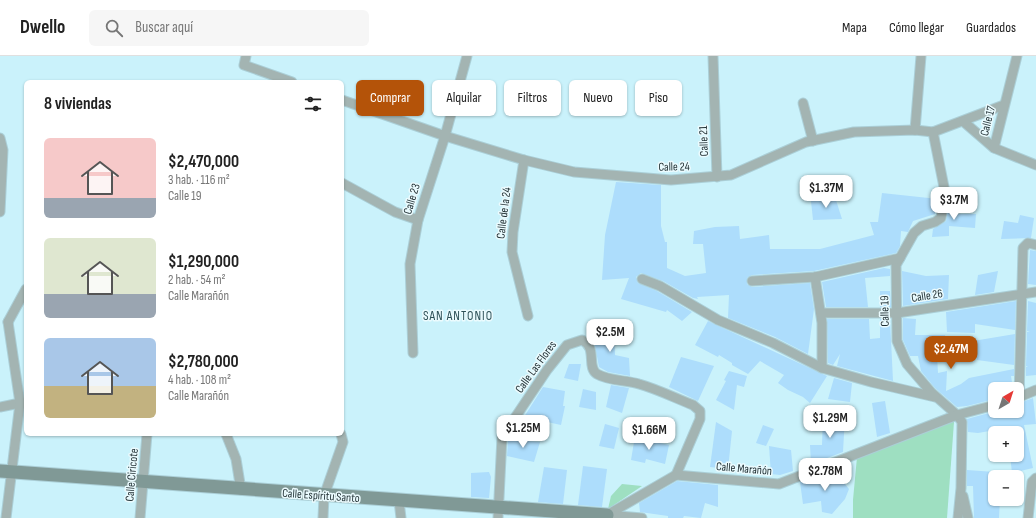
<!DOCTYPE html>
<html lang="es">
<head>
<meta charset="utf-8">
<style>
	:root { --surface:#fff; --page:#f6f6f6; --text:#222; --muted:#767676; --line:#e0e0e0; --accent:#b45309 }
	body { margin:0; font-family:"Sofia Sans Condensed",sans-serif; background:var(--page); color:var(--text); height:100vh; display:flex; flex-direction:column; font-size:15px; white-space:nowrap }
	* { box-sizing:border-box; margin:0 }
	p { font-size:13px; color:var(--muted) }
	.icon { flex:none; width:22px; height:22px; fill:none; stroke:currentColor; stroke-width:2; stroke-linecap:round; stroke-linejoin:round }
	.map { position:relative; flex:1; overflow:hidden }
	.side { position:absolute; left:24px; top:24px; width:320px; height:356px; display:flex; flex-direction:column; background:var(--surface); border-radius:6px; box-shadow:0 1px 3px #0004 }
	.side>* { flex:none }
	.hud { position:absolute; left:356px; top:24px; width:380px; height:36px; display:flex; gap:8px }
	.needle { width:26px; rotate:39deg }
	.fabs { position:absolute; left:988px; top:326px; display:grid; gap:8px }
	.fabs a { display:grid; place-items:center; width:36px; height:36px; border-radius:6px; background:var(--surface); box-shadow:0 1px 3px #0004; font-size:20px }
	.price { position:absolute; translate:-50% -34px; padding:0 9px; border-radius:8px; background:#fff; color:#222; font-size:13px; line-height:26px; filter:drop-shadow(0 1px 2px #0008) }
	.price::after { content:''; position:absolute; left:50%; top:24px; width:12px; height:9px; margin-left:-6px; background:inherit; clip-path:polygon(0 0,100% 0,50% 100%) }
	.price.selected { background:var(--accent); color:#fff }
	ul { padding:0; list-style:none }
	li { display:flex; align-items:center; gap:12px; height:100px; padding:0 20px }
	li span { display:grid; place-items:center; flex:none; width:112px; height:80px; border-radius:6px; color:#555 }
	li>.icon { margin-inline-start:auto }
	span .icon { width:48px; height:48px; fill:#fffc; stroke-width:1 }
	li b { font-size:17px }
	h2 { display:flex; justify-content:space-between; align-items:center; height:48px; padding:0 20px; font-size:17px }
	.chip { padding:0 14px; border-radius:6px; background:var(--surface); box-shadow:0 1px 3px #0004; font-size:14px; line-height:36px }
	.chip.selected { background:var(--accent); color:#fff }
	header { display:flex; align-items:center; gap:24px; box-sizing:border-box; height:56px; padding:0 20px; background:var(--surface); border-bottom:1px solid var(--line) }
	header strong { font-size:19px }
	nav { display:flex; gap:22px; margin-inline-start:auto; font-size:14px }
	.search { width:280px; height:36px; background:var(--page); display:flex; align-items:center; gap:10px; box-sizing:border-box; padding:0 14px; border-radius:6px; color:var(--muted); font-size:15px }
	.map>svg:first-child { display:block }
	.green { fill:#9edfc1 }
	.building { fill:#adddfc }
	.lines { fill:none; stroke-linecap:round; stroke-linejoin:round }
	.street-casing { stroke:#abcfd7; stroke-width:11 }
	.secondary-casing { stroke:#abcfd7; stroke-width:15 }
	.street { stroke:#a3b4b2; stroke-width:9 }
	.secondary { stroke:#809996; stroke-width:13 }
	.labels { text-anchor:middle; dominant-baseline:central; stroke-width:3; stroke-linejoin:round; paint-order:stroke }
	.street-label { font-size:12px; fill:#1f2e32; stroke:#ebfbfe }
	.neighbourhood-label { font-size:13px; letter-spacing:1px; fill:#2c5057; stroke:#ebfbfe }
</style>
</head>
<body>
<header>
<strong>Dwello</strong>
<div class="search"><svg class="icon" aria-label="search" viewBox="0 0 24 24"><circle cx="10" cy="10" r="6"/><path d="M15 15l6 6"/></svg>Buscar aquí</div>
<nav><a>Mapa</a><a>Cómo llegar</a><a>Guardados</a></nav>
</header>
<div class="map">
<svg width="1036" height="462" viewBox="0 0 1036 462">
	<rect width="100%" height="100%" fill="#caf2fb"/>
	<g class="green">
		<polygon points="951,364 954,366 947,462 853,462 853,444 857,401"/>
		<polygon points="622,428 642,430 608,453 611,440"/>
	</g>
	<g class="building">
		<polygon points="616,126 661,129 661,170 665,186 667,186 667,212 685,220 706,217 703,188 693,188 694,175 715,171 739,170 740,183 769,179 770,193 820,193 874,179 870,166 878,166 882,137 938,143 935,158 913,165 908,176 901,175 900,190 896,197 814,215 752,219 747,222 747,228 752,231 810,227 814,253 808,298 775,281 728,262 729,239 697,241 698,243 693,242 663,225 641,217 636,221 638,227 657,235 692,256 682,265 667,254 666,256 621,243 629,222 602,224 605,179"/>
		<polygon points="951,139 955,140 953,158 976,158 975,172 949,170 949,180 932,181 933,173 946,165"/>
		<polygon points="835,141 842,163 813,164 811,145"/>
		<polygon points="1020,159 1034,162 1031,182 1001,183 1004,165 1018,167"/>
		<polygon points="1030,194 1036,195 1036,229 1028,228"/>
		<polygon points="884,212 890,213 890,220 865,222 868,251 826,251 822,226"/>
		<polygon points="902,215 926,220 949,219 948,243 903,250"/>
		<polygon points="998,215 994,236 975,239 978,219"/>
		<polygon points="880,235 890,235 891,251 880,251"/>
		<polygon points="1016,245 1015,274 975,268 975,277 947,276 946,256"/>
		<polygon points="1028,245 1036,247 1036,319 1026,320 1026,311 1028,311 1026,310 1027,276 1030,276 1027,275"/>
		<polygon points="903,262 916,263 915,279 945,279 949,298 937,299 938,317 947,315 946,335 961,328 969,322 1014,313 1014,320 1011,320 1013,333 995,333 995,343 967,350 957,351 935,332 921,315 918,300 910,300 903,284"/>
		<polygon points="827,263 869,263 870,283 880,282 880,263 890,263 893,325 837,310 840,298 833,309 828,307"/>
		<polygon points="708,265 827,320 810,347 803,341 788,334 778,327 784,319 760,305 748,318 732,309 732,307 719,299 718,301 695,289"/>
		<polygon points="595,270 614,272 615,299 629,302 630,320 608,316 599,311 595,290"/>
		<polygon points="1015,278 1014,309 977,304 973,285"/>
		<polygon points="681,301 714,310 698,345 669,331"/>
		<polygon points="569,308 581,308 578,325 564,322"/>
		<polygon points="729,315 747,320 744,331 737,329 734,354 716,344 726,325 724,324"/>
		<polygon points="834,322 852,327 850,346 828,343"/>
		<polygon points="611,329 629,332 622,357 606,351"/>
		<polygon points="543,331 565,335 563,350 565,350 561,369 524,361"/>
		<polygon points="583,333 596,336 596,354 579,351"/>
		<polygon points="1033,342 1036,368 1024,369 1033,412 1012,417 1010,399 1017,399 1017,377 1008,377 1007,372 978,377 968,376 967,363 996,355 1017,355 1017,348"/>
		<polygon points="885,345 890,377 877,381 872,347"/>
		<polygon points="823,359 845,360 843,396 811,408 810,389 822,389"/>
		<polygon points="716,366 732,375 728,413 710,411"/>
		<polygon points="605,368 619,372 614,393 599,390"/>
		<polygon points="763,369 774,373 766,390 756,387"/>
		<polygon points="514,378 527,382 528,385 540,386 534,406 507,400 508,384 512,384"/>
		<polygon points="635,380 651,384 651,385 669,389 665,408 646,403 645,407 631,404"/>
		<polygon points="769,390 791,394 793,415 780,419 771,418"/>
		<polygon points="583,410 607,413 602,451 578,449"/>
		<polygon points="544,411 567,414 563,448 538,446"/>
		<polygon points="967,414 995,416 995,443 1000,443 999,462 974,462 973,430 967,430"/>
		<polygon points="489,416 491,421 489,442 471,441 471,417"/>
		<polygon points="826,417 840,422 849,433 845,443 832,458 822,456 821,445 803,448 800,426"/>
		<polygon points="677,425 718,429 718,451 705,447 701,462 684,460 683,462 668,462 668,460 640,456 639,447"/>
	</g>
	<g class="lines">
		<g class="street-casing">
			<g id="street">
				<polyline points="246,0 244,9 292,26"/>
				<polyline points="713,0 717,121"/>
				<polyline points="342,44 445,80 524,104 574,116 671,124 731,119 806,86 854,76 915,74 933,76 1004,49"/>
				<polyline points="803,47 813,85"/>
				<polyline points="964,66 994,92 1036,109"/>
				<polyline points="915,74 921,0"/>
				<polyline points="933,76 945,136 941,162 935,166 922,170 914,177 896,209 897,285 907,308 931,336 957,359 962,366 961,432 958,462"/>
				<polyline points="0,82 3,94 0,156"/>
				<polyline points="994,92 1017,0"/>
				<polyline points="524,104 513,176 512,196 528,260"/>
				<polyline points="342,127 395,156 418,164"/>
				<polyline points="815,221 822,267 822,312"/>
				<polyline points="642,223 660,230 718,264 773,287 822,312 871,326 935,341"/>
				<polyline points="752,225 815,221 900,202"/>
				<polyline points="821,257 897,257 1036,236"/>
				<polyline points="8,266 26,233"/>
				<polyline points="413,297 410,208 418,164 445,80 467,0"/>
				<polyline points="1017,342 1036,334"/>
				<polyline points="1019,342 1023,192 1028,187 1036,189"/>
				<polyline points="0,351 20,347"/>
				<polyline points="226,378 236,403 241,434"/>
				<polyline points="963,440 968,462"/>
				<polyline points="399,445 401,462"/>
				<polyline points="607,459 676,419 779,428 957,359 995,349"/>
				<polyline points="607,459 642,462"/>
				<polyline points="6,462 20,347 8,266"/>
				<polyline points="140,462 147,378"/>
				<polyline points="323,462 324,440 343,386 341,378"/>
				<path d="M498,462l4,-81 45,-67 20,-25 15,-5c16,8 4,27 15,34 12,7 29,6 42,10 18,5 36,14 54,21l7,6v8l-24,56"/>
				<polyline points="1028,462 1032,426 1036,422"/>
			</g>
		</g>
		<g class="secondary-casing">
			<polyline id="secondary" points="0,415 607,459"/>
		</g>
		<use href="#street" class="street"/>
		<use href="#secondary" class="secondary"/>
	</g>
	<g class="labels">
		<g class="street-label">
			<text transform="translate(988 65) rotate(-76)">Calle 17</text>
			<text transform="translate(704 85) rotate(-92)">Calle 21</text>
			<text transform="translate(674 111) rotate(-1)">Calle 24</text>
			<text transform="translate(412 143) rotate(-73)">Calle 23</text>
			<text transform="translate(504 157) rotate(-83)">Calle de la 24</text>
			<text transform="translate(927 240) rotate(-9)">Calle 26</text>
			<text transform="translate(885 255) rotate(-91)">Calle 19</text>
			<text transform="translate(536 311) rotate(-54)">Calle Las Flores</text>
			<text transform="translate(744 413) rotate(5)">Calle Marañón</text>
			<text transform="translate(132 419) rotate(-85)">Calle Ciricote</text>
			<text transform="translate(321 440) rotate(4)">Calle Espíritu Santo</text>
		</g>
		<g class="neighbourhood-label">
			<text x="458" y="260">SAN ANTONIO</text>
		</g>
	</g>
</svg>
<div class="fabs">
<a><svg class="needle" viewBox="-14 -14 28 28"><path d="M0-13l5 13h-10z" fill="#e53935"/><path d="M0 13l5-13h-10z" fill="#767676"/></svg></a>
<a>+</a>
<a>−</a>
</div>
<b class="price" style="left:826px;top:153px">$1.37M</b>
<b class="price" style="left:954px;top:165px">$3.7M</b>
<b class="price" style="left:610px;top:297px">$2.5M</b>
<b class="price selected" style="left:951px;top:314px">$2.47M</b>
<b class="price" style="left:830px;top:383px">$1.29M</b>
<b class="price" style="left:523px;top:393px">$1.25M</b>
<b class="price" style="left:649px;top:395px">$1.66M</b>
<b class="price" style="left:825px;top:436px">$2.78M</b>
<div class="hud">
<a class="chip selected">Comprar</a>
<a class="chip">Alquilar</a>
<a class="chip">Filtros</a>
<a class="chip">Nuevo</a>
<a class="chip">Piso</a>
</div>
<section class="side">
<h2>8 viviendas<svg class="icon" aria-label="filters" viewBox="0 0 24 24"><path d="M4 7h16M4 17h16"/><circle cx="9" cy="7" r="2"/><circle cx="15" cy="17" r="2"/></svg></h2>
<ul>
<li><span style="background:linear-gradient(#f6c9c9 75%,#9aa5b1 0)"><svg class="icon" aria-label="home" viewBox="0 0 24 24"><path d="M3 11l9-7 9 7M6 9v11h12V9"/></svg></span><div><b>$2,470,000</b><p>3 hab. · 116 m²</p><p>Calle 19</p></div></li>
<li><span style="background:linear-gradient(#dfe7d0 70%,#9aa5b1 0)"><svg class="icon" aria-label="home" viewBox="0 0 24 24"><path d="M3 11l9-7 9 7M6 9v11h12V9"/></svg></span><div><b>$1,290,000</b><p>2 hab. · 54 m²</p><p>Calle Marañón</p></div></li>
<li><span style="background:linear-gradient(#a9c7e8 60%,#c2b280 0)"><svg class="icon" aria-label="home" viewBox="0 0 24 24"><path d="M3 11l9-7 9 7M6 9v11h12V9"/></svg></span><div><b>$2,780,000</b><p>4 hab. · 108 m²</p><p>Calle Marañón</p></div></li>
</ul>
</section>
</div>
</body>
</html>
